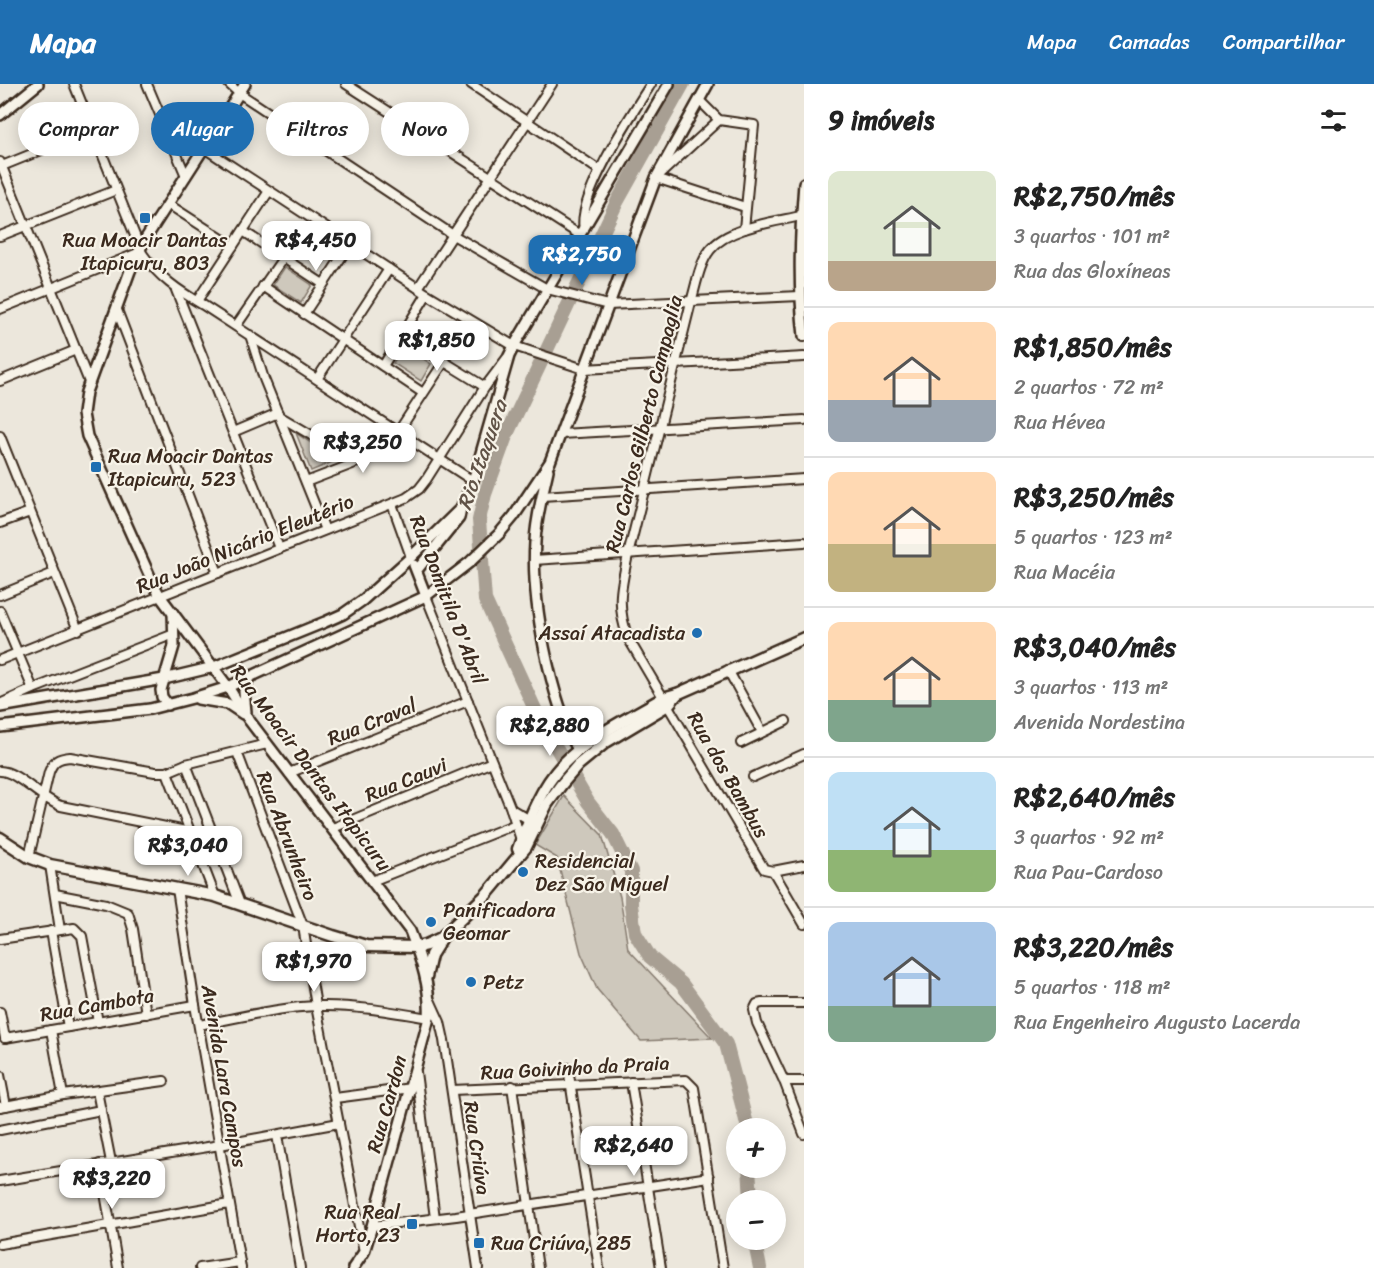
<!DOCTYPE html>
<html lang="pt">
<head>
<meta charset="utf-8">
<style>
	:root { --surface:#fff; --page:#f2f2f2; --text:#222; --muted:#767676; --line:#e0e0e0; --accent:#1f6fb2 }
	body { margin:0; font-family:Sriracha,sans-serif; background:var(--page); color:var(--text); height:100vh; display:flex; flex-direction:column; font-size:22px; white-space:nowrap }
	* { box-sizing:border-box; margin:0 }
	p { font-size:20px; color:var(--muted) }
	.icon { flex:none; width:33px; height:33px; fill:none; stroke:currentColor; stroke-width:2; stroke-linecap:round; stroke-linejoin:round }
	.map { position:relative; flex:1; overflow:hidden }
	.side { display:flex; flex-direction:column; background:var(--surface); width:570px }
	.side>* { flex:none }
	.banner { position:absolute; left:18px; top:18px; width:570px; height:54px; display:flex; gap:12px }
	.tools { position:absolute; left:726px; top:1034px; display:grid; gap:12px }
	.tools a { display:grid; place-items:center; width:60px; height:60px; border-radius:50%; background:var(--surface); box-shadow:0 3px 15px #0003; font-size:30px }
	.price { position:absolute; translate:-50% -51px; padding:0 14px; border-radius:12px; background:#fff; color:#222; font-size:20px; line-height:39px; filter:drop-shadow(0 2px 3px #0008) }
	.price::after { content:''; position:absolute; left:50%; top:36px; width:18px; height:14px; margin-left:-9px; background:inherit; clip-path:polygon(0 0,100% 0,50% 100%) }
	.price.active { background:var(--accent); color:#fff }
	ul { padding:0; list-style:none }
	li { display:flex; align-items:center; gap:18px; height:150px; padding:0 24px }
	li+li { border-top:2px solid var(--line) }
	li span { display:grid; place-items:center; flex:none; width:168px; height:120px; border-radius:12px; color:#555 }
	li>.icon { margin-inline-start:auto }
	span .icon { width:72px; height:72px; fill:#fffc; stroke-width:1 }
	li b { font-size:26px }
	h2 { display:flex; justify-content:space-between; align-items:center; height:72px; padding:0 24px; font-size:26px }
	.tag { padding:0 21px; border-radius:27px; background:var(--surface); box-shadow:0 3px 15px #0003; font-size:21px; line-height:54px }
	.tag.active { background:var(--accent); color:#fff }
	header { display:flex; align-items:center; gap:36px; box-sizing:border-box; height:84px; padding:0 30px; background:var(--accent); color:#fff }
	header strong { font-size:28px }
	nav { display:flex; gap:33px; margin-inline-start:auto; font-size:21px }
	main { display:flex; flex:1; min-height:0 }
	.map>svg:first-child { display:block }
	.green { fill:#cec8bc; stroke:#84796d; stroke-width:1.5 }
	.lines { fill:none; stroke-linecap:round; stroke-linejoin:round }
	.river { stroke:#a89f93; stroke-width:14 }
	.minor-casing { stroke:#3b2a1e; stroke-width:12 }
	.tertiary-casing { stroke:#3b2a1e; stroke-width:14 }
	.secondary-casing { stroke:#3b2a1e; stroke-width:15 }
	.minor { stroke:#f7f3e8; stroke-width:8 }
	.tertiary { stroke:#f7f3e8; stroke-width:9 }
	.secondary { stroke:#f7f3e8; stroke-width:10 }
	.poi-dot { fill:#1f6fb2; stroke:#f7f3e8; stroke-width:2 }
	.labels { text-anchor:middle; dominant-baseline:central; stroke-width:4.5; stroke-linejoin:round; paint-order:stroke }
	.poi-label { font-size:20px; fill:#3b2a1e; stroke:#f7f3e8; text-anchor:start }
	.street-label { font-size:20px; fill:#3b2a1e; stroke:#f7f3e8 }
	.water-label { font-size:21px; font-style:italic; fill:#615347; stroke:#f7f3e8 }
</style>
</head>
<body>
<header>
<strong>Mapa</strong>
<nav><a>Mapa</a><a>Camadas</a><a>Compartilhar</a></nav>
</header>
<main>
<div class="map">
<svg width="804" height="1184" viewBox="0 0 804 1184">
	<rect width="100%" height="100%" fill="#ece7dc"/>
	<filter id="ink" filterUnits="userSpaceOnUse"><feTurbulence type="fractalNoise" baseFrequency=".0167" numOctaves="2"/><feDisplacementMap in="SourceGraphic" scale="12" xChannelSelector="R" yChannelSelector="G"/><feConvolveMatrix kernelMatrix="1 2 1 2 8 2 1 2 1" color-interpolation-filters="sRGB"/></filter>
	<g filter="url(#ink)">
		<g class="green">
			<polygon points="285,183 312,201 301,219 273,201"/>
			<polygon points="404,262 431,280 421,297 393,279"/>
			<polygon points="296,349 337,376 311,387"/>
			<polygon points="564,712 602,751 620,813 628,865 712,954 641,957 597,905 581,869 557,774 535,761"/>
		</g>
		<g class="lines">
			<g class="river">
				<polyline points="683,0 617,118 506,352 485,410 479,436 485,516 539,634 588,718 613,750 631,787 631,821 635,849 650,873 681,899 726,960 748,1044"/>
				<polyline points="749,1083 751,1116"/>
				<polyline points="754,1155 760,1184"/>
			</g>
			<g class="minor-casing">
				<g id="minor">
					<path d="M74,0l68,169c16,24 37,38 61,52l270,176"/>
					<polyline points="147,0 186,92"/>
					<polyline points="229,0 239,9 453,151 547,205 608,221 800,212"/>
					<polyline points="346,0 580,151"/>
					<polyline points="471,0 599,86"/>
					<polyline points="699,16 719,36 754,41 744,145"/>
					<polyline points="719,36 656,94 745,123"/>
					<polyline points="204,64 427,210 514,262 584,285 804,273"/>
					<polyline points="0,78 89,298"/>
					<polyline points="2,82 91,46"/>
					<polyline points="168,120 233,162"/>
					<path d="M801,132c-26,6 -73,11 -91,34 -11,14 -14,36 -19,52l-63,253c-7,32 -12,50 0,83l136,231 9,2 31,-6"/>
					<path d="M584,145c-8,-31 49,-117 67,-145"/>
					<polyline points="243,147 323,200"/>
					<polyline points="0,152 116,106"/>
					<polyline points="263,202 423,309"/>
					<polyline points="418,204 552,0"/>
					<polyline points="176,206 279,464"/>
					<polyline points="197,217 269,107"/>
					<polyline points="0,225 138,169"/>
					<polyline points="117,226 218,489"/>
					<polyline points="304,230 350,160"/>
					<polyline points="236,242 283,174"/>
					<polyline points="250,251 264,295 325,446"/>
					<polyline points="401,251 485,303"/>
					<polyline points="383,282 427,210"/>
					<polyline points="317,295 389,185"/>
					<polyline points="0,297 76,266"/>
					<polyline points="279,332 357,378"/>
					<polyline points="233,348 278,329"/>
					<polyline points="398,348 444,278"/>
					<polyline points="561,350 804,336"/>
					<polyline points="0,352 78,546"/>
					<polyline points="306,398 412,357"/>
					<polyline points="542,412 804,395"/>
					<polyline points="392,420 411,473"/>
					<polyline points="0,439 30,428"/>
					<polyline points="534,476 804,458"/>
					<polyline points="0,511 54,489"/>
					<polyline points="426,512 511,725 521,756"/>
					<polyline points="0,527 33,605"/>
					<polyline points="0,576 406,414 419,405 426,396 485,303 507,274"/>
					<polyline points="728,586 762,648"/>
					<polyline points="0,620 33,605 174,550"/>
					<polyline points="741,659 786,637"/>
					<polyline points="237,668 303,842 316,922 364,1168"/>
					<polyline points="186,680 240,820"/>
					<path d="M0,687c17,0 41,28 61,35l130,26"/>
					<polyline points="167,688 215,812"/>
					<polyline points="289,689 468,617"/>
					<polyline points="753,693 804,670"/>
					<polyline points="511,725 533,738"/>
					<polyline points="333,744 492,678"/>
					<path d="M29,773l20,-85c4,-11 9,-14 21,-15l85,15h12l19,-8 81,-20"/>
					<polyline points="50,781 60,846"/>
					<polyline points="773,787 804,840"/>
					<polyline points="372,797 516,740"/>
					<polyline points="177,805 195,921 241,1184"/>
					<polyline points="55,810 106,820 128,829 133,845 146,930"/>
					<polyline points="51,847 68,943"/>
					<polyline points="0,855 74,844 82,852 98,938"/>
					<polyline points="430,916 440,938 444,956 478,1184"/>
					<polyline points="804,919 762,919 757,920 754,926 757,939 784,997 804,1050"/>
					<polyline points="0,928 5,954"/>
					<path d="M199,941c39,-7 80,-18 119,-19 37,-1 75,6 111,12"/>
					<polyline points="51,946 63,1011"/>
					<polyline points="5,954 195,921"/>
					<polyline points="568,984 599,1184"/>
					<polyline points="416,988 435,1134"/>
					<polyline points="0,991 6,1022"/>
					<polyline points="784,997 804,997"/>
					<polyline points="631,998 661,1184"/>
					<polyline points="512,1002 538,1184"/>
					<polyline points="452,1006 686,996 694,1004 723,1184"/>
					<polyline points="97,1007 111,1078"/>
					<polyline points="335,1014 411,1004"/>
					<polyline points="0,1023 63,1011 164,997"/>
					<polyline points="0,1046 101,1026"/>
					<polyline points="277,1051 300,1184"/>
					<polyline points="100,1080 118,1184"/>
					<polyline points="0,1097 220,1061 339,1039"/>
					<polyline points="372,1142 456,1132 709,1093"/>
					<polyline points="0,1160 229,1120"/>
					<polyline points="200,1184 240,1178"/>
				</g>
			</g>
			<g class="tertiary-casing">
				<g id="tertiary">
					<path d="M245,0l-101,157 -14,30 -44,121 -3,22 4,22 65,145 8,15 68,91 21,33 161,211c11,28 21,57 19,87l-57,208 -8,26 -11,16"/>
					<polyline points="0,31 38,0"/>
					<path d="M804,99c-4,52 -6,101 0,153"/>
					<path d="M548,386c-5,23 -12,47 -13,72 -4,59 15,156 43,208"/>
					<polyline points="414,481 426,512"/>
					<polyline points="417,486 459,434 461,424 473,397 509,272 514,262 669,0"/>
					<polyline points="198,615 228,620 243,630"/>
					<polyline points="168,621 162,613 161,606 174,562 173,529"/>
					<polyline points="0,623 164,595 214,583 325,538 343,530 363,516 411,473 461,424"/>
					<polyline points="246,628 244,607 249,593"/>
					<polyline points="0,643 150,625 193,614 228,603 426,512 470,478 499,450 514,432 550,378 656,94 708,0"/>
				</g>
			</g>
			<g class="secondary-casing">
				<g id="secondary">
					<polyline points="566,640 582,650 603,650"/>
					<polyline points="0,754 29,773 50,781 215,812 333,852 366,862 417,863 426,861 441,854 486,811 526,763 547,720 561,701 578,681 606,658 668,621 677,610"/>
					<path d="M518,765c11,-30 23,-62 45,-85 27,-28 67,-46 100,-66l14,-4 127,-56"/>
					<polyline points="426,893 431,871 441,855"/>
				</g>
			</g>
			<use href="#minor" class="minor"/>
			<use href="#tertiary" class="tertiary"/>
			<use href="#secondary" class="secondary"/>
		</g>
	</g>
	<g class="poi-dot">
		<rect x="139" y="128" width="12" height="12" rx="3"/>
		<rect x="90" y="377" width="12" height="12" rx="3"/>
		<circle cx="697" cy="549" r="6"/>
		<circle cx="523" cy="788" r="6"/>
		<circle cx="431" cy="838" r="6"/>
		<circle cx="471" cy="898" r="6"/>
		<rect x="406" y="1134" width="12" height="12" rx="3"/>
		<rect x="473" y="1153" width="12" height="12" rx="3"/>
	</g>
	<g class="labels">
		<g class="poi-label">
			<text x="145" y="156" text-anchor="middle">Rua Moacir Dantas<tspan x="145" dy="23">Itapicuru, 803</tspan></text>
			<text x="108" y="372">Rua Moacir Dantas<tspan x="108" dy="23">Itapicuru, 523</tspan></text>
			<text x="685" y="549" text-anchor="end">Assaí Atacadista</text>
			<text x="535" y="777">Residencial<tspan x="535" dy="23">Dez São Miguel</tspan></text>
			<text x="443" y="826">Panificadora<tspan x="443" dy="23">Geomar</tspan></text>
			<text x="483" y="898">Petz</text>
			<text x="400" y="1128" text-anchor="end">Rua Real<tspan x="400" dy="23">Horto, 23</tspan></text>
			<text x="491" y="1159">Rua Criúva, 285</text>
		</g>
		<g class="street-label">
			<text transform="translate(644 340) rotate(-76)">Rua Carlos Gilberto Campaglia</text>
			<text transform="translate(245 460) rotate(-22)">Rua João Nicário Eleutério</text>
			<text transform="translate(448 516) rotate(69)">Rua Domitila D'Abril</text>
			<text transform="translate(372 638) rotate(-22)">Rua Craval</text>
			<text transform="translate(311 684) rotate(53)">Rua Moacir Dantas Itapicuru</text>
			<text transform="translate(728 691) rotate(60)">Rua dos Bambus</text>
			<text transform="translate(406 696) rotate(-22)">Rua Cauvi</text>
			<text transform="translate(287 752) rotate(69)">Rua Abrunheiro</text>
			<text transform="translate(97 921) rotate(-10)">Rua Cambota</text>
			<text transform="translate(575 984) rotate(-3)">Rua Goivinho da Praia</text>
			<text transform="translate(224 992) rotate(80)">Avenida Lara Campos</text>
			<text transform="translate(387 1020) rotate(-74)">Rua Cardon</text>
			<text transform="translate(477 1064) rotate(82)">Rua Criúva</text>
		</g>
		<g class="water-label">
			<text transform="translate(482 371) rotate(-71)">Rio Itaquera</text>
		</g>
	</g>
</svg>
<div class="tools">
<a>+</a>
<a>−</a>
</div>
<b class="price" style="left:316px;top:188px">R$4,450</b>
<b class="price active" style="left:582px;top:202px">R$2,750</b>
<b class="price" style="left:437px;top:288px">R$1,850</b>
<b class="price" style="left:363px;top:390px">R$3,250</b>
<b class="price" style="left:550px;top:673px">R$2,880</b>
<b class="price" style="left:188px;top:793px">R$3,040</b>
<b class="price" style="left:314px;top:909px">R$1,970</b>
<b class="price" style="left:634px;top:1093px">R$2,640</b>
<b class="price" style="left:112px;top:1126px">R$3,220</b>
<div class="banner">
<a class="tag">Comprar</a>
<a class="tag active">Alugar</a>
<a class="tag">Filtros</a>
<a class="tag">Novo</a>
</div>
</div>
<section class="side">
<h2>9 imóveis<svg class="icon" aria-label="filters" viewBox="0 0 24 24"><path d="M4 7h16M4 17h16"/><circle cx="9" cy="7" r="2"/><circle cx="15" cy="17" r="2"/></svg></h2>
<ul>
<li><span style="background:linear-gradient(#dfe7d0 75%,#b9a48a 0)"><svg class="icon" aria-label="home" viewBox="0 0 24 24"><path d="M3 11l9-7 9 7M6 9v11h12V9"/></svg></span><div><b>R$2,750/mês</b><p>3 quartos · 101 m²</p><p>Rua das Gloxíneas</p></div></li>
<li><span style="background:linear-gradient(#ffd9b3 65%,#9aa5b1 0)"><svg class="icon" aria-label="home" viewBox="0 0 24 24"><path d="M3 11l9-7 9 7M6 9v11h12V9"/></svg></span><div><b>R$1,850/mês</b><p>2 quartos · 72 m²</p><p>Rua Hévea</p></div></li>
<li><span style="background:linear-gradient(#ffd9b3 60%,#c2b280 0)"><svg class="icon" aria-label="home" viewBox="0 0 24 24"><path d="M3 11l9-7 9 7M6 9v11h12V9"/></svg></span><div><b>R$3,250/mês</b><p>5 quartos · 123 m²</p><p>Rua Macéia</p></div></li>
<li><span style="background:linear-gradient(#ffd9b3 65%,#7fa58c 0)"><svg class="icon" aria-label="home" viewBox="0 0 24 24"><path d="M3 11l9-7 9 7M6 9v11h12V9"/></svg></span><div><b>R$3,040/mês</b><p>3 quartos · 113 m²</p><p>Avenida Nordestina</p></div></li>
<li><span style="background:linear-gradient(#bfe0f5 65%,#8fb573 0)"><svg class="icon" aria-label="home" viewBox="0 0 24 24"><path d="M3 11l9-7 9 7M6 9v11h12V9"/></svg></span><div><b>R$2,640/mês</b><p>3 quartos · 92 m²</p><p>Rua Pau-Cardoso</p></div></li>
<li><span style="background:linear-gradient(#a9c7e8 70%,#7fa58c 0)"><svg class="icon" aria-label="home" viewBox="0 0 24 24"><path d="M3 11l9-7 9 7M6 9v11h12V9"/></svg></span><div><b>R$3,220/mês</b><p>5 quartos · 118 m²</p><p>Rua Engenheiro Augusto Lacerda</p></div></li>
</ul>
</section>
</main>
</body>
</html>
